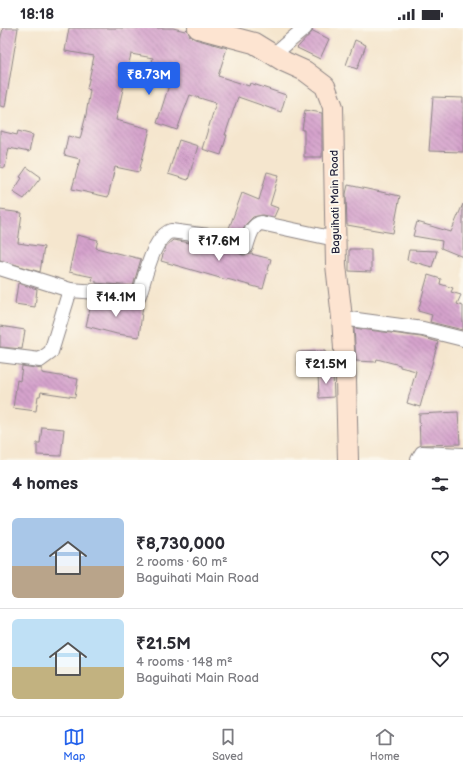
<!DOCTYPE html>
<html lang="en">
<head>
<meta charset="utf-8">
<style>
	:root { --surface:#fff; --page:#f2f2f3; --text:#2b2b33; --muted:#7c7c81; --line:#e1e1e2; --accent:#2563eb }
	body { margin:0; font-family:"Balsamiq Sans",sans-serif; background:var(--page); color:var(--text); height:100vh; display:flex; flex-direction:column; font-size:15px; white-space:nowrap }
	* { box-sizing:border-box; margin:0 }
	p { font-size:13px; color:var(--muted) }
	.icon { flex:none; width:22px; height:22px; fill:none; stroke:currentColor; stroke-width:2; stroke-linecap:round; stroke-linejoin:round }
	.map { position:relative; height:432px; overflow:hidden }
	.sheet { display:flex; flex-direction:column; background:var(--surface); flex:1 }
	.sheet>* { flex:none }
	.price { position:absolute; translate:-50% -34px; padding:0 9px; border-radius:4px; background:#fff; color:#222; font-size:13px; line-height:26px; filter:drop-shadow(0 1px 2px #0008) }
	.price::after { content:''; position:absolute; left:50%; top:24px; width:12px; height:9px; margin-left:-6px; background:inherit; clip-path:polygon(0 0,100% 0,50% 100%) }
	.price.on { background:var(--accent); color:#fff }
	ul { padding:0; list-style:none }
	li { display:flex; align-items:center; gap:12px; height:100px; padding:0 12px }
	li+li { border-top:1px solid var(--line) }
	li span { display:grid; place-items:center; flex:none; width:112px; height:80px; border-radius:6px; color:#555 }
	li>.icon { margin-inline-start:auto }
	span .icon { width:48px; height:48px; fill:#fffc; stroke-width:1 }
	li b { font-size:17px }
	h2 { display:flex; justify-content:space-between; align-items:center; height:48px; padding:0 12px; font-size:17px }
	.status { display:flex; justify-content:space-between; align-items:center; height:28px; padding:0 20px; background:var(--surface); direction:ltr }
	.status svg { height:11px; fill:currentColor }
	.tab-bar { display:flex; justify-content:space-around; align-items:center; height:56px; border-top:1px solid var(--line); background:var(--surface); font-size:11px; color:var(--muted) }
	.tab-bar a { display:grid; justify-items:center; gap:2px }
	.tab-bar .on { color:var(--accent) }
	.map>svg:first-child { display:block }
	.building { fill:url(#building-back-hatch) }
	.lines { fill:none; stroke-linecap:round; stroke-linejoin:round }
	.street-casing { stroke:#8c8484; stroke-width:16 }
	.secondary-casing { stroke:#8c8484; stroke-width:22 }
	.street { stroke:#fff; stroke-width:14 }
	.secondary { stroke:#fde4d1; stroke-width:20 }
	.labels { text-anchor:middle; dominant-baseline:central; stroke-width:4; stroke-linejoin:round; paint-order:stroke }
	.street-label { font-size:11px; fill:#22223b; stroke:#fbf7ec }
</style>
</head>
<body>
<div class="status"><b>18:18</b><svg viewBox="0 0 49 12"><path d="M0 12V9h3v3zM5 12V6h3v6zM10 12V3h3v9zM15 12V0h3v12zM26 1h20v11H26zM47 4h2v5h-2z"/></svg></div>
<div class="map">
<svg width="463" height="432" viewBox="0 0 463 432">
	<defs>
		<pattern id="building-back-hatch" width="6" height="6" patternUnits="userSpaceOnUse"><rect width="6" height="6" fill="#d5a3cc"/><path d="M-1 5l2 2M0 0l6 6M5-1l2 2" fill="none" stroke="#ac84a7"/></pattern>
	</defs>
	<rect width="100%" height="100%" fill="#fbf7ec"/>
	<filter id="ink" filterUnits="userSpaceOnUse"><feTurbulence type="fractalNoise" baseFrequency=".025" numOctaves="2"/><feDisplacementMap in="SourceGraphic" scale="8" xChannelSelector="R" yChannelSelector="G"/><feConvolveMatrix kernelMatrix="1 2 1 2 8 2 1 2 1" color-interpolation-filters="sRGB"/></filter>
	<filter id="wash" filterUnits="userSpaceOnUse"><feTurbulence type="fractalNoise" baseFrequency=".012" numOctaves="4" result="noise"/><feDisplacementMap in="SourceGraphic" scale="16" xChannelSelector="R" yChannelSelector="G"/><feGaussianBlur stdDeviation="0.9" result="paint"/><feColorMatrix in="noise" values="0 0 0 0 0 0 0 0 0 0 0 0 0 0 0 0 0 1.4 0 .05"/><feComposite in="paint" operator="in"/></filter>
	<g filter="url(#wash)">
		<rect width="100%" height="100%" fill="#f5e6ce"/>
		<g id="blocks">
			<g class="building">
				<polygon points="3,0 18,0 5,79 0,78 0,13"/>
				<polygon points="69,0 173,0 185,3 187,1 190,8 195,11 227,20 218,48 249,58 250,55 286,67 281,84 238,69 225,107 227,107 221,127 202,121 216,75 190,67 177,102 157,95 169,57 148,52 153,30 131,26 116,92 150,101 139,144 115,139 108,169 72,161 80,131 64,127 68,108 80,111 86,87 90,62 87,61 94,28 65,23"/>
				<polygon points="313,3 329,11 320,31 297,20"/>
				<polygon points="355,12 366,17 357,41 346,37"/>
				<polygon points="433,69 463,70 463,124 429,123"/>
				<polygon points="305,82 322,85 322,129 304,129 304,102 302,102"/>
				<polygon points="0,103 17,107 18,103 33,107 29,124 9,120 5,140 0,139"/>
				<polygon points="179,112 198,118 188,152 168,146"/>
				<polygon points="27,139 41,149 24,171 13,164 22,150 20,149"/>
				<polygon points="267,144 279,147 270,177 278,180 274,189 262,187 253,189 245,197 241,208 228,203 242,165 259,172"/>
				<polygon points="348,157 400,168 393,205 347,197 346,166"/>
				<polygon points="463,176 463,229 441,220 442,213 413,208 417,194 451,204"/>
				<polygon points="0,182 22,185 18,215 44,219 40,244 0,232"/>
				<polygon points="77,207 98,212 96,220 141,231 133,258 96,255 96,253 92,252 93,249 69,244"/>
				<polygon points="173,212 207,218 207,216 221,218 243,227 251,226 271,231 263,261 227,251 227,252 161,233 166,218"/>
				<polygon points="349,221 371,221 371,244 349,243"/>
				<polygon points="409,222 437,223 432,239 407,232"/>
				<polygon points="428,247 441,251 440,256 453,260 451,264 461,267 457,276 463,278 463,302 430,294 432,287 418,283"/>
				<polygon points="18,255 37,261 35,279 15,276"/>
				<polygon points="92,272 143,277 139,309 117,306 86,298"/>
				<polygon points="0,298 25,302 22,321 0,319"/>
				<polygon points="354,300 421,309 438,314 420,379 407,375 416,343 400,339 400,337 377,331 376,334 356,333"/>
				<polygon points="325,323 326,338 298,339 298,324"/>
				<polygon points="22,338 42,341 42,345 78,351 75,369 41,364 40,368 38,368 36,383 13,380 17,352 20,353"/>
				<polygon points="318,345 333,345 334,369 319,370"/>
				<polygon points="458,384 460,416 420,417 419,386"/>
				<polygon points="42,399 64,401 61,428 37,427 37,415 40,415"/>
			</g>
		</g>
	</g>
	<g filter="url(#ink)">
		<use href="#blocks" fill-opacity="0" stroke="#8c8484" stroke-width="1"/>
		<g class="lines">
			<g class="street-casing">
				<g id="street">
					<polyline points="273,27 305,0"/>
					<polyline points="0,240 70,262 51,324 40,332 0,327"/>
					<path d="M70,262l69,5c6,-17 14,-58 32,-64l52,7 23,9c3,-9 5,-22 15,-24l74,16"/>
					<polyline points="342,290 423,301 463,311"/>
					<polyline points="418,432 422,425 463,427"/>
				</g>
			</g>
			<g class="secondary-casing">
				<polyline id="secondary" points="198,0 254,15 285,34 305,43 325,58 333,79 336,237 342,290 346,352 348,432"/>
			</g>
			<use href="#street" class="street"/>
			<use href="#secondary" class="secondary"/>
		</g>
	</g>
	<g class="labels">
		<g class="street-label">
			<text transform="translate(335 174) rotate(-91)">Baguihati Main Road</text>
		</g>
	</g>
</svg>
<b class="price on" style="left:149px;top:68px">₹8.73M</b>
<b class="price" style="left:219px;top:234px">₹17.6M</b>
<b class="price" style="left:116px;top:290px">₹14.1M</b>
<b class="price" style="left:326px;top:357px">₹21.5M</b>
</div>
<section class="sheet">
<h2>4 homes<svg class="icon" aria-label="filters" viewBox="0 0 24 24"><path d="M4 7h16M4 17h16"/><circle cx="9" cy="7" r="2"/><circle cx="15" cy="17" r="2"/></svg></h2>
<ul>
<li><span style="background:linear-gradient(#a9c7e8 60%,#b9a48a 0)"><svg class="icon" aria-label="home" viewBox="0 0 24 24"><path d="M3 11l9-7 9 7M6 9v11h12V9"/></svg></span><div><b>₹8,730,000</b><p>2 rooms · 60 m²</p><p>Baguihati Main Road</p></div><svg class="icon" aria-label="heart" viewBox="0 0 24 24"><path d="M12 20l-8-8c-3-5 5-10 8-4 3-6 11-1 8 4z"/></svg></li>
<li><span style="background:linear-gradient(#bfe0f5 60%,#c2b280 0)"><svg class="icon" aria-label="home" viewBox="0 0 24 24"><path d="M3 11l9-7 9 7M6 9v11h12V9"/></svg></span><div><b>₹21.5M</b><p>4 rooms · 148 m²</p><p>Baguihati Main Road</p></div><svg class="icon" aria-label="heart" viewBox="0 0 24 24"><path d="M12 20l-8-8c-3-5 5-10 8-4 3-6 11-1 8 4z"/></svg></li>
</ul>
</section>
<nav class="tab-bar">
<a class="on"><svg class="icon" aria-label="map" viewBox="0 0 24 24"><path d="M3 6l6-2 6 2 6-2v14l-6 2-6-2-6 2zM9 4v14M15 6v14"/></svg>Map</a>
<a><svg class="icon" aria-label="saved" viewBox="0 0 24 24"><path d="M7 4h10v16l-5-4-5 4z"/></svg>Saved</a>
<a><svg class="icon" aria-label="home" viewBox="0 0 24 24"><path d="M3 11l9-7 9 7M6 9v11h12V9"/></svg>Home</a>
</nav>
</body>
</html>
